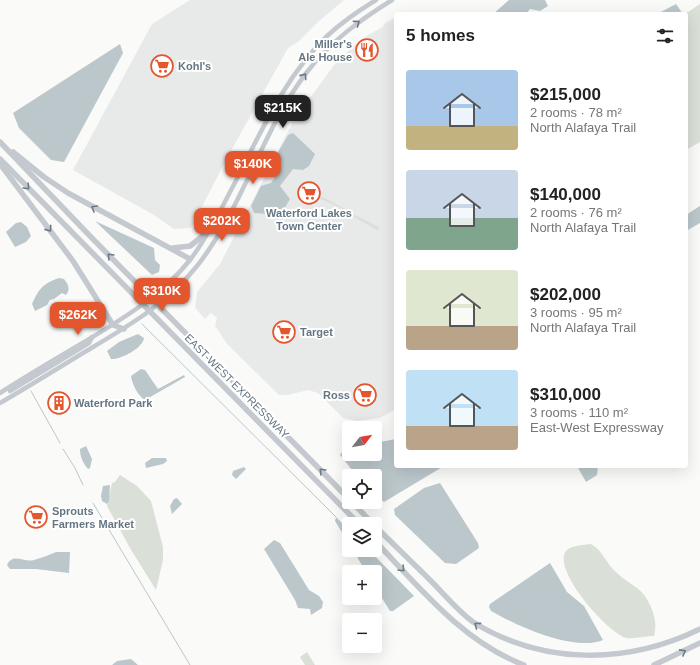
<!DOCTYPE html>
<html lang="en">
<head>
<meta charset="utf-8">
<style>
	:root { --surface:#fff; --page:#f6f6f6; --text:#222; --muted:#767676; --accent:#e4572e }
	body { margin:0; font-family:Arial,sans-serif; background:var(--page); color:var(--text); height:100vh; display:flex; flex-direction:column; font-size:15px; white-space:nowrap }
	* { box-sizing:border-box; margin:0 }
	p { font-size:13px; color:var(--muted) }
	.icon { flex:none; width:22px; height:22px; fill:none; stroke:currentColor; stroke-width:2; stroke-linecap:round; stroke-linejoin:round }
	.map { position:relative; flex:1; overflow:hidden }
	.side { position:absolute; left:394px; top:12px; width:294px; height:456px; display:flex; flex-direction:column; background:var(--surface); border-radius:4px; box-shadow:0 4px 16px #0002 }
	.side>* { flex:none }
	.needle { width:26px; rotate:59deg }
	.fabs { position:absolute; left:342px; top:421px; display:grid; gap:8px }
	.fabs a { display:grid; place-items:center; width:40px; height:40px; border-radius:4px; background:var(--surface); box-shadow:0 4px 16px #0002; font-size:20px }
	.price { position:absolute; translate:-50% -34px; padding:0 9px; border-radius:8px; background:var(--accent); color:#fff; font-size:13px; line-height:26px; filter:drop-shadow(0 1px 2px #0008) }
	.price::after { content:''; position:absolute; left:50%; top:24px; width:12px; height:9px; margin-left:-6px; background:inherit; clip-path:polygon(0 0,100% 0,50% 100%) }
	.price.current { background:#222; color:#fff }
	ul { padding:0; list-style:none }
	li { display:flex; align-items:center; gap:12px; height:100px; padding:0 12px }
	li span { display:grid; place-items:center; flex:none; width:112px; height:80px; border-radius:4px; color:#555 }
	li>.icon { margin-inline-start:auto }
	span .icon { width:48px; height:48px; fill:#fffc; stroke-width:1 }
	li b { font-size:17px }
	h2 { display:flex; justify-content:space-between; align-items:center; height:48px; padding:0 12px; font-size:17px }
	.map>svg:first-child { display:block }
	.built { fill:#e8e9e9 }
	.green { fill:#dadfd7 }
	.water { fill:#bbc7cb }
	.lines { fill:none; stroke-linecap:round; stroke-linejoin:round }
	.stream { stroke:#bbc7cb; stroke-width:1 }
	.major { stroke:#c3c9ce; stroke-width:4.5 }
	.highway { stroke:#c3c9ce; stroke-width:5.5 }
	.oneway { stroke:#6a7a87 }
	.labels { text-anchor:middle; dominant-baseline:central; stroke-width:4; stroke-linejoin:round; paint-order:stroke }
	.poi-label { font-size:11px; font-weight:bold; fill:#657683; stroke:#fff; text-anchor:start }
	.street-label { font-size:11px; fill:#657683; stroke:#fff }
</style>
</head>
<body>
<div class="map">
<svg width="700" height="665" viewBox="0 0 700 665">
	<rect width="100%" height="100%" fill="#fafaf8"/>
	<g class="built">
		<polygon points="190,0 344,0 318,22 298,42 288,48 227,158 191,228 174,229 154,215 73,170 152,24"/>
		<polygon points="396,17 396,409 380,418 357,421 343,418 318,393 308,390 288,395 279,395 228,345 215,326 217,318 211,313 205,319 195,308 197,292 220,264 301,106 310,98 334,65 350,49 368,35 383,27 384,24"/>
	</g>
	<g class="green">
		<polygon points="700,4 700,142 686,150 685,14"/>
		<polygon points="311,191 345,209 345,210 310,194"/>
		<polygon points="353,214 379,227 379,230 377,230 352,216"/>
		<polygon points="120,475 137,486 151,501 163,547 163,560 156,590 130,548 107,506 112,483 115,482"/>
		<path d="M591,544c11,6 14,17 22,25 7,8 16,13 24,19 13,10 22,33 17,48 -8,0 -19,3 -27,2 -18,-3 -78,-71 -60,-88 6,-5 17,-5 24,-6z"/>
		<polygon points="307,652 315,665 305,665 300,657"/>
	</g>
	<g class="water">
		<polygon points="509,0 545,0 548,6 540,11 530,9 526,14 493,14"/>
		<polygon points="676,4 683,14 657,14"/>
		<polygon points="120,44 123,53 64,162 51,160 19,128 13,113"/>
		<polygon points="293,133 315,154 309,166 303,170 293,169 280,186 290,199 280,216 276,217 269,214 254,213 251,206 261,186 271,183 281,167 277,154 288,135"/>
		<polygon points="700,206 700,223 686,231 686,215"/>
		<polygon points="95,221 154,248 155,260 160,265 159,272 152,275"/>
		<polygon points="21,222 27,227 31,236 26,242 15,247 6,232 16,223"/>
		<path d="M59,278l5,1c4,5 7,10 2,16l-4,-2 -8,6 -4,1 -3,5 -12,6 -3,-7c7,-15 10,-20 27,-26z"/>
		<path d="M138,334l6,4c-1,10 -24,22 -33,21l-4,-8 12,-9z"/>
		<path d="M141,369l4,1 13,19 26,-14 1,2 -40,23c-7,-4 -13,-16 -14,-24z"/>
		<polygon points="396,439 396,466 444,466 384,502 375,495 375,476 357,476 340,455 344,449 349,449 349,454 375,454 375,443"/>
		<path d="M86,446l6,13 -2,9 -2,1c-5,-6 -8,-12 -8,-20z"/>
		<polygon points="152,458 166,458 167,461 163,464 146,468 145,463"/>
		<polygon points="577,466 598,466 597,475 586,482"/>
		<polygon points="244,467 246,469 236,479 232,475 233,471"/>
		<polygon points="440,483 478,543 479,548 456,564 445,563 395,515 394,509 424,488"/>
		<polygon points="110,485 109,501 107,504 102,501 101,496 103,486"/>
		<polygon points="177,498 182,504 172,514 170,506 174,499"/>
		<polygon points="336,517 349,530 349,544 335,521"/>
		<polygon points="274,540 280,543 309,590 319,596 323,602 322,608 311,615 310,609 298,608 295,600 264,549"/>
		<polygon points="353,550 369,550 414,596 393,611 390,611 375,587 375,572 366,572"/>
		<path d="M56,552h14l-1,21 -33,-4h-26l-3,-4c6,-13 17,-2 27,-5 7,-2 15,-5 22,-8z"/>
		<path d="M550,563l17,29 17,14 19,34c-29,12 -86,-14 -112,-29l-2,-4 1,-3z"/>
		<polygon points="131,659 138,665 112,665 117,661"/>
	</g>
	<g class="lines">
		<g class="stream">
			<polyline points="142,324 336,517"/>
			<polyline points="31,391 60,443"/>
			<polyline points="63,449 75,468 83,485"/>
			<polyline points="93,503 190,665"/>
		</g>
		<g class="major">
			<polyline points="10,391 89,343 92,337"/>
			<path d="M0,393c28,-18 57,-35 86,-52 38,-23 76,-46 104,-81 16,-21 28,-45 40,-68 28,-53 53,-114 97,-156 15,-14 31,-25 49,-36"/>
			<path d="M0,403c28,-16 55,-33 83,-50 42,-25 83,-48 114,-87 46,-58 65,-136 110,-194 24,-31 53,-52 85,-72"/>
		</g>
		<g class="highway">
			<polyline points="0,142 89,235 349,499"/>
			<polyline points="13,152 44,177 68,193 190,259"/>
			<polyline points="0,159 359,524"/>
			<polyline points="0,164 73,261 113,325 124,329"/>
			<polyline points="173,248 190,246 209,231"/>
			<polyline points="352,502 373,524"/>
			<path d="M375,526c18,18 38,37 56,55 14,14 26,29 42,41 69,43 154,43 227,7"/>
			<path d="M375,541c44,46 88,101 149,124"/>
			<polyline points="654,665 700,643"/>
		</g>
	</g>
	<defs><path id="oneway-chevron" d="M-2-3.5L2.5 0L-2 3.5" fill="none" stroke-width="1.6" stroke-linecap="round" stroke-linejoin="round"/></defs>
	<g class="oneway">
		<use href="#oneway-chevron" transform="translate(357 23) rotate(-36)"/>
		<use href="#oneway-chevron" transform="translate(304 76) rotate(-55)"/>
		<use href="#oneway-chevron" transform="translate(27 187) rotate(46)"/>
		<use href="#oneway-chevron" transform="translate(94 208) rotate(-150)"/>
		<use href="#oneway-chevron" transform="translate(49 229) rotate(55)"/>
		<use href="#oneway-chevron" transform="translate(110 256) rotate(-135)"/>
		<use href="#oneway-chevron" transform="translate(322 471) rotate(-135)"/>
		<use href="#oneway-chevron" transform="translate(402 569) rotate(45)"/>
		<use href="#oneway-chevron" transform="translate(477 625) rotate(-144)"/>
		<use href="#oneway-chevron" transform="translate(683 652) rotate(-28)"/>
	</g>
	<defs>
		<g id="restaurant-ring" transform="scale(1.15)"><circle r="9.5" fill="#fff" stroke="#e4572e" stroke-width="1.5"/><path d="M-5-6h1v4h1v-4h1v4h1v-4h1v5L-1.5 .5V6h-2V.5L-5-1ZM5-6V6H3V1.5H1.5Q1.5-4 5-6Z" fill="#e4572e"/></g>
		<g id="supermarket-ring" transform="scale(1.15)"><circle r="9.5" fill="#fff" stroke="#e4572e" stroke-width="1.5"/><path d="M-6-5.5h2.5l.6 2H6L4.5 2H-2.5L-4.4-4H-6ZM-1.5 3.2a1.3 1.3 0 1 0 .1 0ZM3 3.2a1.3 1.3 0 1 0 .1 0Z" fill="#e4572e"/></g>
		<g id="building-ring" transform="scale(1.15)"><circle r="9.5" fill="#fff" stroke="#e4572e" stroke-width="1.5"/><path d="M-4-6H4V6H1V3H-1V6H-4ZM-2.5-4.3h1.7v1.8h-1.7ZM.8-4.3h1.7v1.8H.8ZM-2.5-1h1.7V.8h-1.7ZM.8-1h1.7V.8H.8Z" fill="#e4572e"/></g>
	</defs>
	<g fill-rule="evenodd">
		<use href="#restaurant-ring" x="367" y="50"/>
		<use href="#supermarket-ring" x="162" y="66"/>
		<use href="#supermarket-ring" x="309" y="193"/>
		<use href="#supermarket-ring" x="284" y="332"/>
		<use href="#supermarket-ring" x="365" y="395"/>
		<use href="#building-ring" x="59" y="403"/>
		<use href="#supermarket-ring" x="36" y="517"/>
	</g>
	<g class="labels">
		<g class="poi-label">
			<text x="352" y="44" text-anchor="end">Miller's<tspan x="352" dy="13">Ale House</tspan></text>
			<text x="178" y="66">Kohl's</text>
			<text x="309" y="213" text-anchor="middle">Waterford Lakes<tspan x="309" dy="13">Town Center</tspan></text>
			<text x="300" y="332">Target</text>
			<text x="350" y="395" text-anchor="end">Ross</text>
			<text x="74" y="403">Waterford Park</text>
			<text x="52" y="511">Sprouts<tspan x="52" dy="13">Farmers Market</tspan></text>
		</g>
		<g class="street-label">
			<text transform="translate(237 386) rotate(45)">EAST-WEST EXPRESSWAY</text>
		</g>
	</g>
</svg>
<div class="fabs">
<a><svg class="needle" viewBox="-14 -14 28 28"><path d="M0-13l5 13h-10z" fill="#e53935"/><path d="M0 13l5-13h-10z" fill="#767676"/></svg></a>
<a><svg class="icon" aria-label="locate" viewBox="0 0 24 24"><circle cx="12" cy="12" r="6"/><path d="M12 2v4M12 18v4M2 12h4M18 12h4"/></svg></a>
<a><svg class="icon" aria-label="layers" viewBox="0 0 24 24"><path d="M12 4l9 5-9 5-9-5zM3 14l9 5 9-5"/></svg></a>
<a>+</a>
<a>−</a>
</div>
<b class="price current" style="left:283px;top:129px">$215K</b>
<b class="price" style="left:253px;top:185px">$140K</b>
<b class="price" style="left:222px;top:242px">$202K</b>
<b class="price" style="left:162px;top:312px">$310K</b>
<b class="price" style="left:78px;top:336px">$262K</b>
<section class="side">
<h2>5 homes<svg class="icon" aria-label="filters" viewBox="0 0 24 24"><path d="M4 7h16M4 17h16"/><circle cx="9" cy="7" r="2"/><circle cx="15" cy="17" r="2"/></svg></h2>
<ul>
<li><span style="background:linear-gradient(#a9c7e8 70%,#c2b280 0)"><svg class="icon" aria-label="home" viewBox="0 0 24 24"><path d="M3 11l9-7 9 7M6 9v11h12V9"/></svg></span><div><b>$215,000</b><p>2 rooms · 78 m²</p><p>North Alafaya Trail</p></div></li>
<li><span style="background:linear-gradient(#c9d6e8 60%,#7fa58c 0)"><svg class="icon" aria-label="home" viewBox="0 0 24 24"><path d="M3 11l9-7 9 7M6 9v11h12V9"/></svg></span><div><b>$140,000</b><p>2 rooms · 76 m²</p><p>North Alafaya Trail</p></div></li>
<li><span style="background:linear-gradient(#dfe7d0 70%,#b9a48a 0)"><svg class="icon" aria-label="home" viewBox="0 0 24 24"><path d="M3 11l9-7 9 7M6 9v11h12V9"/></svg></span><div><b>$202,000</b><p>3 rooms · 95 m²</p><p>North Alafaya Trail</p></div></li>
<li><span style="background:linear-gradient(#bfe0f5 70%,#b9a48a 0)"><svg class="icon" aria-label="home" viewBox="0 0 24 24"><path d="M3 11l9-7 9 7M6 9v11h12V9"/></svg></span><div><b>$310,000</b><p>3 rooms · 110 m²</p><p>East-West Expressway</p></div></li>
</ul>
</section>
</div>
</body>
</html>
